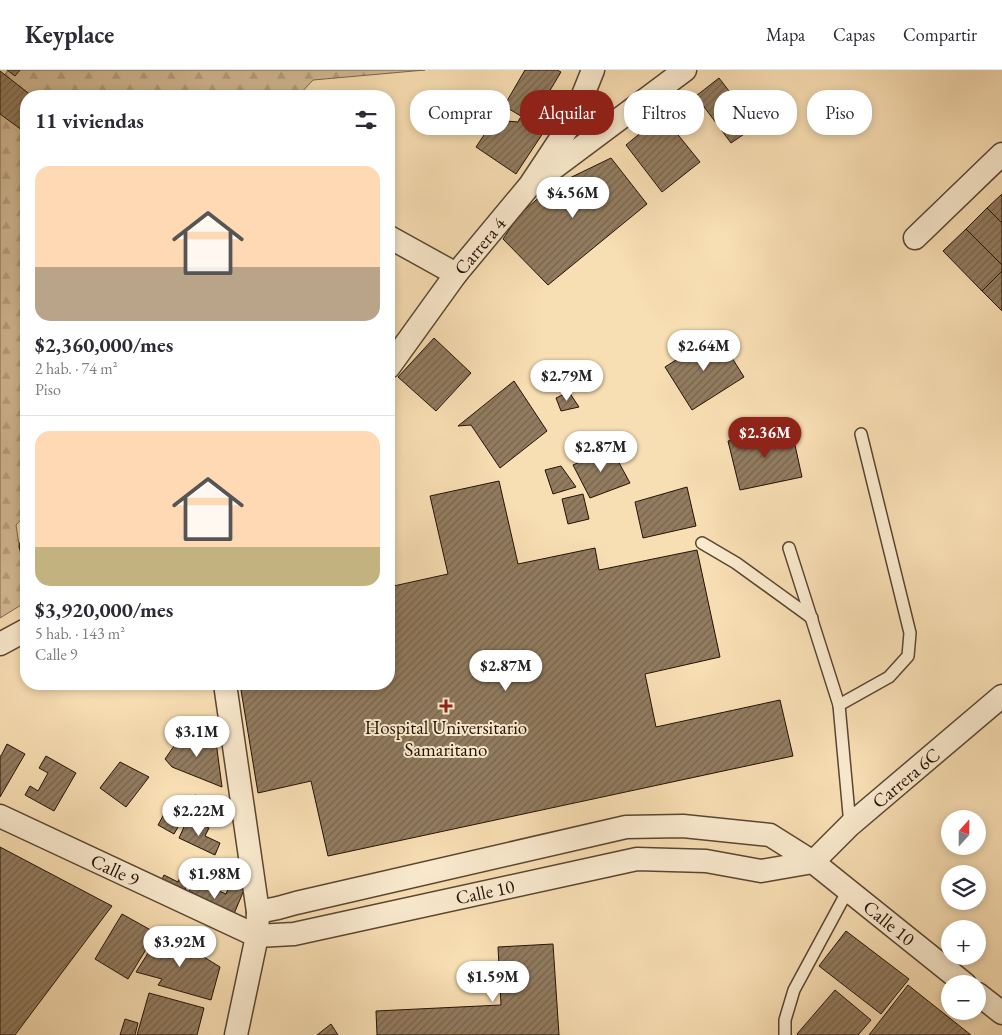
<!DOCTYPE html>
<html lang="es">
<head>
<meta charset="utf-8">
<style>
	:root { --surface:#fff; --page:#f2f2f3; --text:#2b2b33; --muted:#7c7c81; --line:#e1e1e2; --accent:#8f2418 }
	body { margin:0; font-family:"EB Garamond",serif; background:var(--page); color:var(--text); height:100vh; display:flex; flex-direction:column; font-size:19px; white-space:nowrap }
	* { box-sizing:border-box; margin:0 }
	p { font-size:16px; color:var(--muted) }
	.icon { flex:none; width:28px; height:28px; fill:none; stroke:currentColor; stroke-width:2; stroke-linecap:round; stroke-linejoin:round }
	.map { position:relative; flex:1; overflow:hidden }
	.panel { position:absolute; left:20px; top:20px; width:375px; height:600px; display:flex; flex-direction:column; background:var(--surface); border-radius:20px; box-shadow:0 2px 8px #0003 }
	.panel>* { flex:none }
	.top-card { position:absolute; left:410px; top:20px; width:475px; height:45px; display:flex; gap:10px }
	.needle { width:32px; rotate:21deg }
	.buttons { position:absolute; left:941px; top:740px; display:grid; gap:10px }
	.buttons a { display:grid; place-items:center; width:45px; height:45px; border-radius:50%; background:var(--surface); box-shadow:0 2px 8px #0003; font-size:25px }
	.price { position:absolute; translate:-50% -42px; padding:0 11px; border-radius:18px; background:#fff; color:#222; font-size:16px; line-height:32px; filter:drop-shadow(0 1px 2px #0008) }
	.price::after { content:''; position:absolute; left:50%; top:30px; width:15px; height:11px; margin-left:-8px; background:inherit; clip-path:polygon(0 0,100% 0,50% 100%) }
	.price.on { background:var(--accent); color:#fff }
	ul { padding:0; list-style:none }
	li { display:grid; align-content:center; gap:10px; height:265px; padding:0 15px }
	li+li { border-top:1px solid var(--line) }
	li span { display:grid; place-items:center; height:155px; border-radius:15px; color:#555 }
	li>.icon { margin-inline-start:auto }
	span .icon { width:90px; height:90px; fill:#fffc; stroke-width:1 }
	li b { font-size:21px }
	h2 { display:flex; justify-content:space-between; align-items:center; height:60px; padding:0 15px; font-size:21px }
	.pill { padding:0 18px; border-radius:20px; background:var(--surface); box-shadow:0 2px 8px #0003; font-size:18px; line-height:45px }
	.pill.on { background:var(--accent); color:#fff }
	header { display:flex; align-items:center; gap:30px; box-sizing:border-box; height:70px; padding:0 25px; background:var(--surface); border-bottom:1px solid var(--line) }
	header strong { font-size:24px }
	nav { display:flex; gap:28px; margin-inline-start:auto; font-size:18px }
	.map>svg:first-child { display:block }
	.forest { fill:url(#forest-firs); stroke:#7c664e }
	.building { fill:url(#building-hatch); stroke:#241206 }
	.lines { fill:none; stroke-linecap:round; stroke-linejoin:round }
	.service-casing { stroke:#594531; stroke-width:14 }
	.minor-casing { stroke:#594531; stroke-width:25 }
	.service { stroke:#faeace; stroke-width:11 }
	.minor { stroke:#faeace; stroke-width:22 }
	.poi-dot { fill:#8f2418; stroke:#faeace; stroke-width:2 }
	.labels { text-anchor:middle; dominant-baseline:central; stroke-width:4; stroke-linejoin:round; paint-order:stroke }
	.street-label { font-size:19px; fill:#241206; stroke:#faeace }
	.poi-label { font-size:19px; fill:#241206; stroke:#faeace }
</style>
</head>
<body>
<header>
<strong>Keyplace</strong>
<nav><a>Mapa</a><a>Capas</a><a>Compartir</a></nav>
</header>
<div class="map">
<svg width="1002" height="965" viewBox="0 0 1002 965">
	<defs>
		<pattern id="forest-firs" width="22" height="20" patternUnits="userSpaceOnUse" patternTransform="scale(1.25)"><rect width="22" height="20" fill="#d4bb96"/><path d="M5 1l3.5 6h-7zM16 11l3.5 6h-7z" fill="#b6a080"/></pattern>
		<pattern id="building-hatch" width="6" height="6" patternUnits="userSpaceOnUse" patternTransform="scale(1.25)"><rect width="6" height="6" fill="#927c60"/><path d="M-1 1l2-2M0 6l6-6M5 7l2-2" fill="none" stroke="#77644d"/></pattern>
	</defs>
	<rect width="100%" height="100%" fill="#f8deb3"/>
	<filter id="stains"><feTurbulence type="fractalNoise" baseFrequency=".004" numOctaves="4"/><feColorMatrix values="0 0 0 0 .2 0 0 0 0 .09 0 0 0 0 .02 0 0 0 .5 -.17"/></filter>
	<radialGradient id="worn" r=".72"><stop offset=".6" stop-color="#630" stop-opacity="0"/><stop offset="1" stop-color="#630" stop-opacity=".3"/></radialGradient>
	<polygon class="forest" points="8,0 425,0 313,10 298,26 26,26 26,444 16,455 26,521 26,532 0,548 0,12"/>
	<g class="building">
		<polygon points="7,0 20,0 15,6"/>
		<polygon points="525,0 557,0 561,2 531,52 504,36"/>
		<polygon points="0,1 32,26 26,26 26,63 0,44"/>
		<polygon points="719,8 756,56 731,73 696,26"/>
		<polygon points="662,45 700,92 662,122 626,75"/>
		<polygon points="520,48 543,63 516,104 476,77 494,50 518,52"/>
		<polygon points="611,88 647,134 548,215 503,169 519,145 551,117"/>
		<polygon points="1002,124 1002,153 987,138"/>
		<polygon points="987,138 1002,153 1002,195 966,159"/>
		<polygon points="966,159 1002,195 1002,201 982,221 943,181"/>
		<polygon points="1002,201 1002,241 982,221"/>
		<polygon points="717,264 744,307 692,340 665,297"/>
		<polygon points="434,268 471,303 436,341 398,307"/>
		<polygon points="514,311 547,361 500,398 471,355 458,356"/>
		<polygon points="569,322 579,337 561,341 556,328"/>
		<polygon points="791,357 802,407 740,420 728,371"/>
		<polygon points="611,378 630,413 590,428 573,395"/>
		<polygon points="561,396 576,417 553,424 545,400"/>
		<polygon points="499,411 518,494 595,478 599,500 697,480 720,587 645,604 656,657 780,630 793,686 328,786 311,711 258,723 240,614 389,614 389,517 448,504 430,426"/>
		<polygon points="687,417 696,456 643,468 635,432"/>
		<polygon points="583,424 589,449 568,454 562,429"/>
		<polygon points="26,449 26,495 19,477"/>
		<polygon points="215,664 222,717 172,697 165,689 179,669"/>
		<polygon points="7,674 25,684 0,727 0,686 1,686"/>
		<polygon points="46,686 76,703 54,741 25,725 30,716 38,721 48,703 39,698"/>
		<polygon points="120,692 149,707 126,737 100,718"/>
		<polygon points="195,725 214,733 208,747 189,739"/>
		<polygon points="169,735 185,745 174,764 158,755"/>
		<polygon points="188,748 209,758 205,766 220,773 215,785 179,768"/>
		<polygon points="0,777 112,836 15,965 0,965"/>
		<polygon points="198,799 216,806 212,815 194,807"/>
		<polygon points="183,801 192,806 181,827 159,816 164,805 178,812"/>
		<polygon points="194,810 226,824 230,814 244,820 231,851 185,832"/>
		<polygon points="122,844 156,863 128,909 95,889"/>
		<polygon points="162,861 220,897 211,930 158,915 162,909 136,902"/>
		<polygon points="846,861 909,909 881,944 819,896"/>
		<polygon points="553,874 559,965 377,965 376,941 501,935 498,877"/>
		<polygon points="908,915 971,965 869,965"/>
		<polygon points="835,920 871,950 858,965 799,965 797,964"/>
		<polygon points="149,923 204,938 197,965 137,965"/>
		<polygon points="125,949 138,953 135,965 120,965"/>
		<polygon points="331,954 338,965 317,965"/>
	</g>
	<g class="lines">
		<g class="service-casing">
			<g id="service">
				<polyline points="702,473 736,493 812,548"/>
				<polyline points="789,478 839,635 850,755"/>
				<polyline points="839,635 889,607 908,586 910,563 861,364"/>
				<polyline points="785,965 785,950 794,920 848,820"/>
			</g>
		</g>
		<g class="minor-casing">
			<g id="minor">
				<polyline points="543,106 685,0"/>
				<polyline points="389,167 456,204"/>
				<polyline points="915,168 1002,84"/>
				<polyline points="389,297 456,204 530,115 573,50 593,0"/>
				<polyline points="0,574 26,560"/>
				<polyline points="225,614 258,842 257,866 236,965"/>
				<polyline points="0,746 257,866 294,864 637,789 706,791 761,801 813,792"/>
				<polyline points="813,792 850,755 1002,626"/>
				<polyline points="258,842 278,838 296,833 626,757 683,756 770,765 813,792 965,914"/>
				<polyline points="978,924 1002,943"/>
			</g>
		</g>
		<use href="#service" class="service"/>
		<use href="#minor" class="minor"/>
	</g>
	<path class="poi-dot" d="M443.5 628.5h5v5h5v5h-5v5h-5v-5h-5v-5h5z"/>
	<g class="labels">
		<g class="street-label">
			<text transform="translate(480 176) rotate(-50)">Carrera 4</text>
			<text transform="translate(906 708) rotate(-40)">Carrera 6C</text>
			<text transform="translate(115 800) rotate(25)">Calle 9</text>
			<text transform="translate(485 822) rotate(-12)">Calle 10</text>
			<text transform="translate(889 853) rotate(39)">Calle 10</text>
		</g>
		<g class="poi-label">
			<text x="446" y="657">Hospital Universitario<tspan x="446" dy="22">Samaritano</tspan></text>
		</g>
	</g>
	<rect width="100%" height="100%" filter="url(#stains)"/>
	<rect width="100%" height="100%" fill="url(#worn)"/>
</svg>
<div class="buttons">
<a><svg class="needle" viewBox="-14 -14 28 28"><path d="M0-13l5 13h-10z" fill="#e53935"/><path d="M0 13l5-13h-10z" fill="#7c7c81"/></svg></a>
<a><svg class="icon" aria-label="layers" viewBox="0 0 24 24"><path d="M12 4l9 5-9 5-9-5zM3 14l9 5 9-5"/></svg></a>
<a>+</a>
<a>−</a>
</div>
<b class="price" style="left:573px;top:149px">$4.56M</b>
<b class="price" style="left:704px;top:302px">$2.64M</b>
<b class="price" style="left:567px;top:332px">$2.79M</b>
<b class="price on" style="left:765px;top:389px">$2.36M</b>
<b class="price" style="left:601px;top:403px">$2.87M</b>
<b class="price" style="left:506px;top:622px">$2.87M</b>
<b class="price" style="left:197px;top:688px">$3.1M</b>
<b class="price" style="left:199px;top:767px">$2.22M</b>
<b class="price" style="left:215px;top:830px">$1.98M</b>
<b class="price" style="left:180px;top:898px">$3.92M</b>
<b class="price" style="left:493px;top:933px">$1.59M</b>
<div class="top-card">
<a class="pill">Comprar</a>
<a class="pill on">Alquilar</a>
<a class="pill">Filtros</a>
<a class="pill">Nuevo</a>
<a class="pill">Piso</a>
</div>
<section class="panel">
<h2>11 viviendas<svg class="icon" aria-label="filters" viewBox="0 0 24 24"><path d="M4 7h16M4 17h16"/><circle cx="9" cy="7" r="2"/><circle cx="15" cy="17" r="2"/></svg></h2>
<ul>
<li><span style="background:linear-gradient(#ffd9b3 65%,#b9a48a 0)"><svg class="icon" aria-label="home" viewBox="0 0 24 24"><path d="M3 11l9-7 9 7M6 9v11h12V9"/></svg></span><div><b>$2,360,000/mes</b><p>2 hab. · 74 m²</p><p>Piso</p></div></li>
<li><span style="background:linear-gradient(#ffd9b3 75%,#c2b280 0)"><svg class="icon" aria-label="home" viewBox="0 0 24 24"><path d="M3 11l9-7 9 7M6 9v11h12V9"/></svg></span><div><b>$3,920,000/mes</b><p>5 hab. · 143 m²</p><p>Calle 9</p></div></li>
</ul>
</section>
</div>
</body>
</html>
